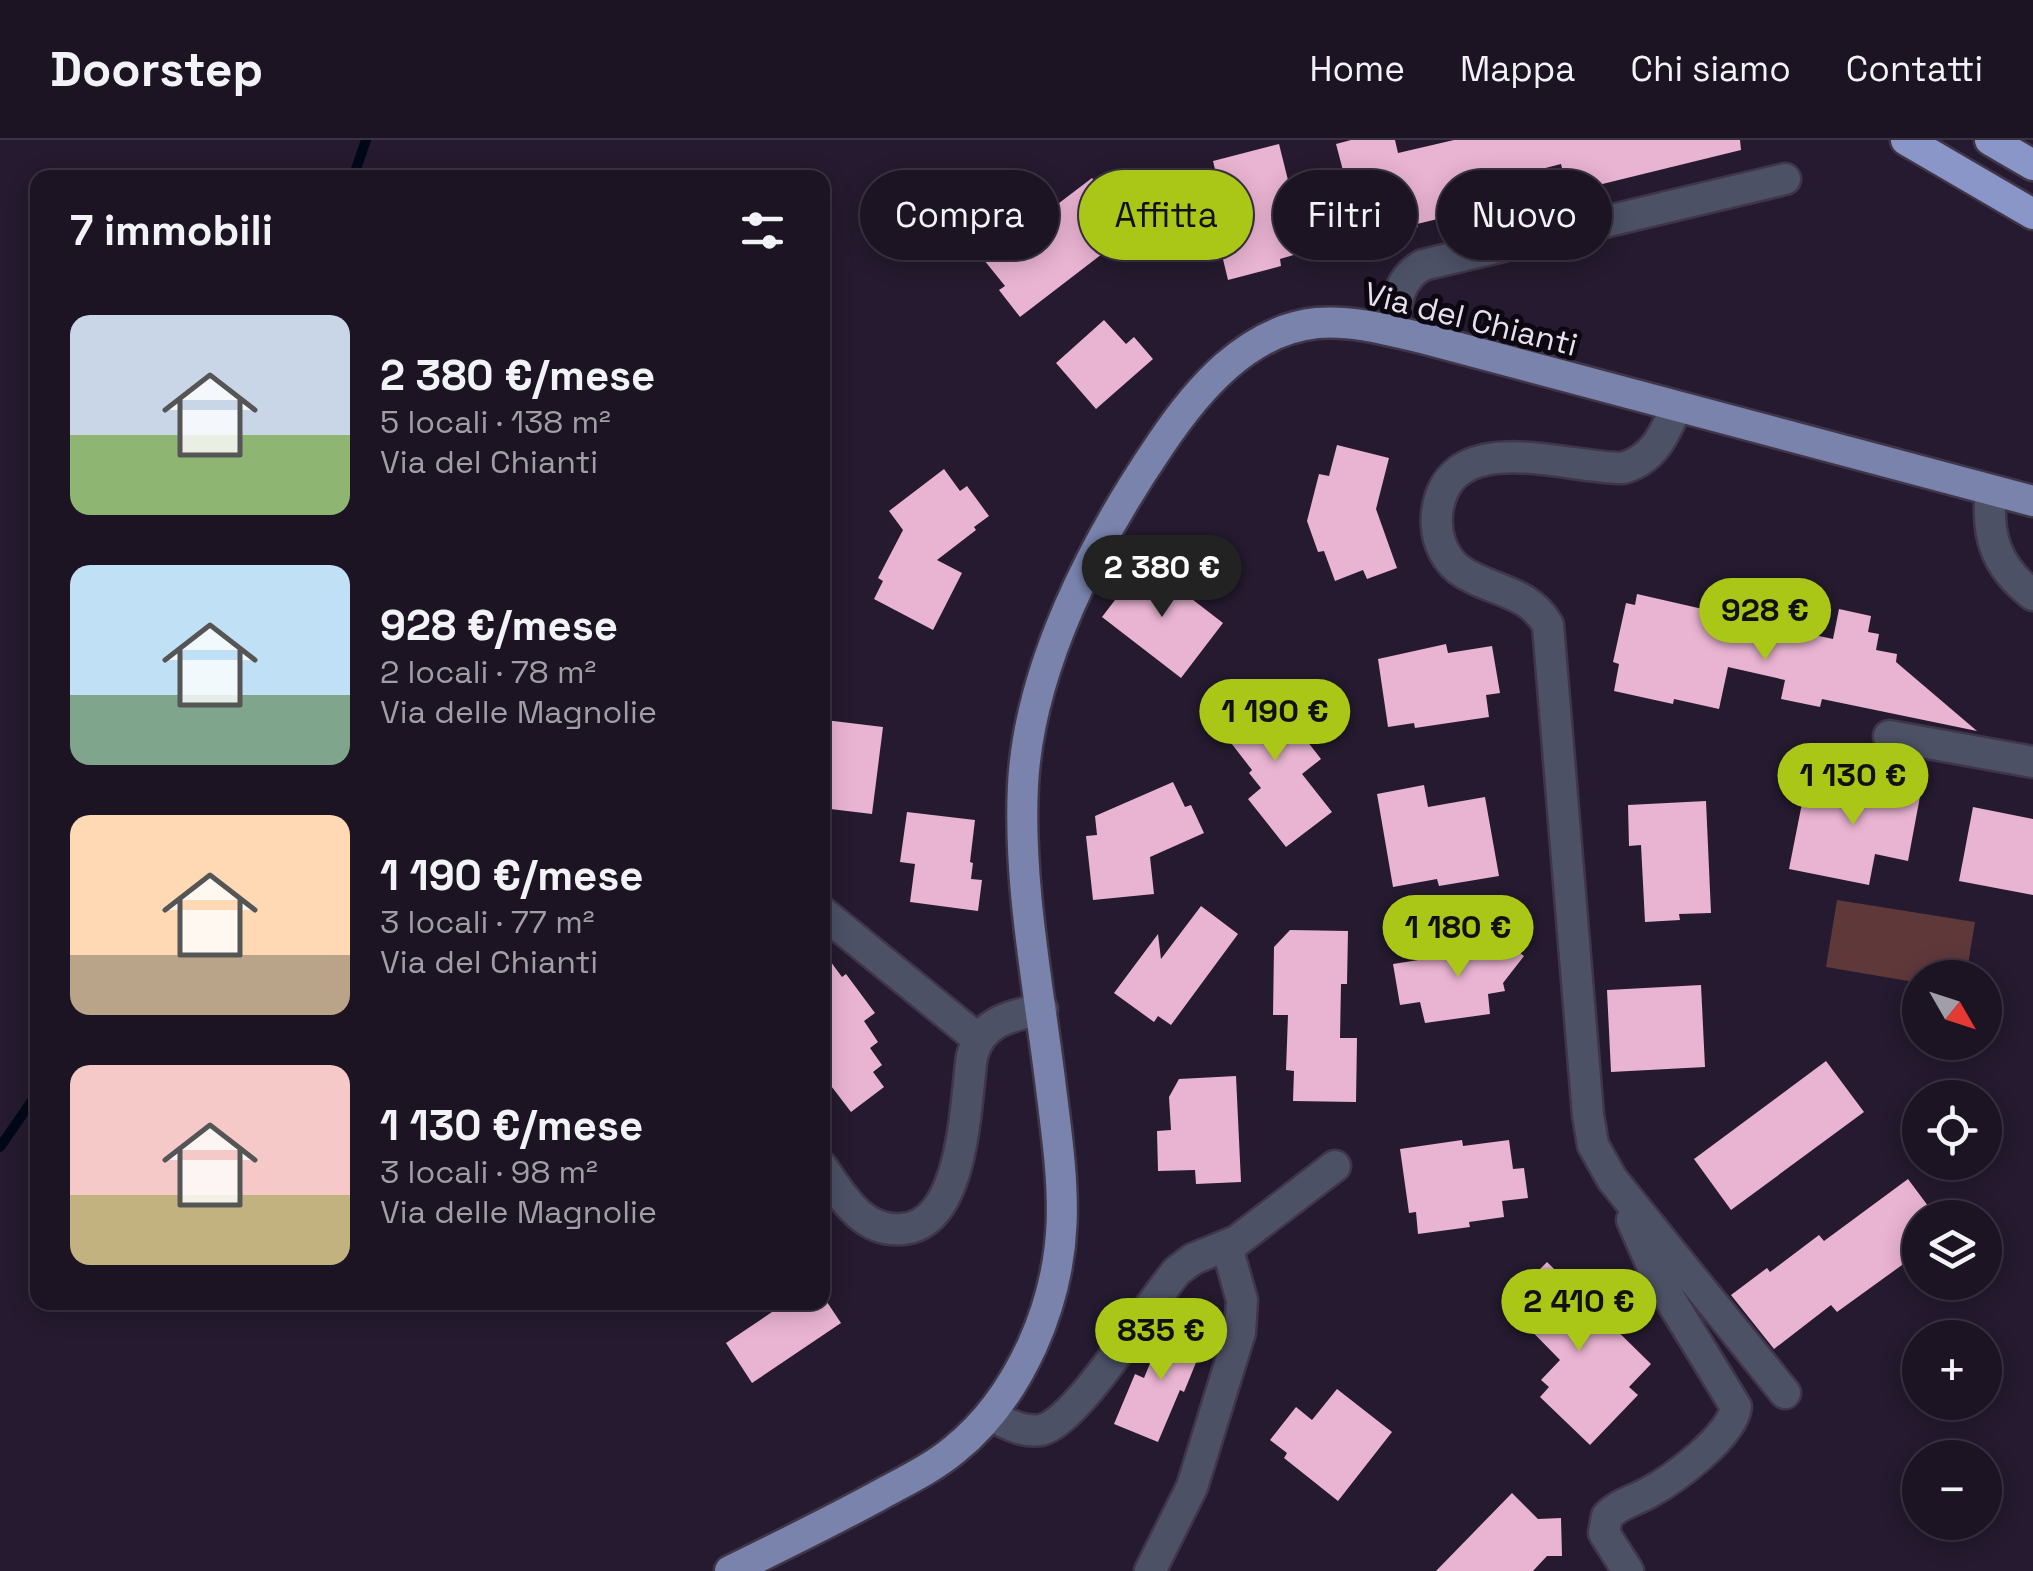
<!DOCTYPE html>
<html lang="it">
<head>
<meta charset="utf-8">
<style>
	:root { --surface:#1c1423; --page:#251d2b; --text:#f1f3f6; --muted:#a09ea6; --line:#3a3341; --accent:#aac718 }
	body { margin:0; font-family:"Space Grotesk",sans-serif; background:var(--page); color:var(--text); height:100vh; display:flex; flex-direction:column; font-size:38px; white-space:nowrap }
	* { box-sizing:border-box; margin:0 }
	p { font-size:32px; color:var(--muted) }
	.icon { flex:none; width:55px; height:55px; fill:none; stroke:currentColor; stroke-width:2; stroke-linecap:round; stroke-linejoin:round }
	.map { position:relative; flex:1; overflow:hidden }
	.sheet { position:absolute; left:30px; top:30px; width:800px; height:1140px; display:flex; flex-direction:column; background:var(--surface); border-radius:20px; box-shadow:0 5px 25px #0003,0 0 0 2px var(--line) }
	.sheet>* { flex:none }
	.guide { position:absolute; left:860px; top:30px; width:950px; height:90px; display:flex; gap:20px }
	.needle { width:65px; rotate:129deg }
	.buttons { position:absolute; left:1902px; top:820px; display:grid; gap:20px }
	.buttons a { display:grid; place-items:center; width:100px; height:100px; border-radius:50%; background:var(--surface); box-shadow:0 5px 25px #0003,0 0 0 2px var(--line); font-size:50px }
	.price { position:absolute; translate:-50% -85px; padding:0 22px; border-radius:35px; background:var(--accent); color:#111; font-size:32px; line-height:65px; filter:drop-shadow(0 2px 5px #0008) }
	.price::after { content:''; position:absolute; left:50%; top:60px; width:30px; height:22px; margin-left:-15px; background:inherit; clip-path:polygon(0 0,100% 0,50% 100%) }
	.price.on { background:#222; color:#fff }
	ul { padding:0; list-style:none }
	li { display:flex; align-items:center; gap:30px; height:250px; padding:0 40px }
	li span { display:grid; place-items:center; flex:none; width:280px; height:200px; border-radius:20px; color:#555 }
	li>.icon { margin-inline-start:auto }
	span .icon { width:120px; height:120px; fill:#fffc; stroke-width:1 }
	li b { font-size:42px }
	h2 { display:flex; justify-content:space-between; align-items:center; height:120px; padding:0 40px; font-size:42px }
	.chip { padding:0 35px; border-radius:45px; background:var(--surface); box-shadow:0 5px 25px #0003,0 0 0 2px var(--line); font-size:35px; line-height:90px }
	.chip.on { background:var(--accent); color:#111 }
	header { display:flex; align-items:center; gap:60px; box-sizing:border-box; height:140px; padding:0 50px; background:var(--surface); border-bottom:2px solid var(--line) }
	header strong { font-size:48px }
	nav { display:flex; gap:55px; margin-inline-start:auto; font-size:35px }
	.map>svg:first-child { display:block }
	.green { fill:#5f383a }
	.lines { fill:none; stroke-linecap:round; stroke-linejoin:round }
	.stream { stroke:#000817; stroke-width:10 }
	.building { fill:#e9b3d2 }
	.minor-casing { stroke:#40364a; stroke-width:35 }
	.primary-casing { stroke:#40364a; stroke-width:35 }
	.motorway-casing { stroke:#40364a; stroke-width:35 }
	.minor { stroke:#4d5166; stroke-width:30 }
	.primary { stroke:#7983ac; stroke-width:30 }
	.motorway { stroke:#8b96c8; stroke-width:30 }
	.labels { text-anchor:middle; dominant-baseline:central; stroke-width:10; stroke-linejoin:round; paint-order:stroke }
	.street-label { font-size:32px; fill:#e7e0ee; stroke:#0c0710 }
</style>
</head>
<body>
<header>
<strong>Doorstep</strong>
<nav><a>Home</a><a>Mappa</a><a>Chi siamo</a><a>Contatti</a></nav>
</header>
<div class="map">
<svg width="2033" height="1431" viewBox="0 0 2033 1431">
	<rect width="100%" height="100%" fill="#251a2f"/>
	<polygon class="green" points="1837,760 1975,782 1966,837 1920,838 1920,843 1826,827"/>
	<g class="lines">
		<g class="stream">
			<polyline points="353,38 366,0"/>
			<polyline points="0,1007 38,952"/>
		</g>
	</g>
	<g class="building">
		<polygon points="1351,0 1395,0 1398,13 1454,0 1740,0 1741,10 1582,49 1579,41 1566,45 1561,24 1507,38 1512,61 1417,84 1418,87 1384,96 1382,89 1280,119 1281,126 1228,140 1216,90 1229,87 1213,21 1279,4 1296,72 1350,57 1336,4"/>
		<polygon points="1092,38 1132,91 1020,177 999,150 1005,146 984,120"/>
		<polygon points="1104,180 1126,204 1134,197 1153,219 1096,269 1056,223"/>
		<polygon points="1337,305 1389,318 1376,369 1397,428 1367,439 1363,430 1335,441 1324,411 1318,412 1307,381 1319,334 1329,336"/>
		<polygon points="944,329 960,351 967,346 989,376 974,387 976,390 937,420 962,433 933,490 874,459 883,441 878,438 903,390 889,371"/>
		<polygon points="1144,422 1223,483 1181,538 1102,477"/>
		<polygon points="1637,454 1707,470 1703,485 1779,502 1782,488 1833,499 1839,469 1871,476 1868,492 1879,494 1876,510 1897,514 1896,522 1977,591 1822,559 1820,567 1781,559 1785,540 1728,527 1719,569 1674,559 1673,564 1614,551 1619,524 1613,522 1626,463 1635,465"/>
		<polygon points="1446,504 1448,513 1492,506 1500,553 1486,555 1489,577 1415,588 1414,583 1388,587 1378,519"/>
		<polygon points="1262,543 1321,619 1302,634 1332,672 1286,707 1248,659 1261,648 1249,633 1252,630 1214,581"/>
		<polygon points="825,580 883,587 872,674 822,668"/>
		<polygon points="1843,636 1921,651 1908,721 1875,714 1869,745 1789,729 1806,643 1840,649"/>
		<polygon points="1173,642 1185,667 1191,665 1204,693 1150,717 1154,754 1093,760 1086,696 1097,695 1095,676"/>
		<polygon points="1424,645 1428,667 1485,657 1499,736 1439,746 1437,739 1393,747 1377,654"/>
		<polygon points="1706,661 1711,773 1679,774 1680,780 1645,782 1641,705 1629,706 1628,665"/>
		<polygon points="1973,667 2033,679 2033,755 1959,741"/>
		<polygon points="907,672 975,680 970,722 973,723 971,739 982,740 978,771 910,762 915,724 900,722"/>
		<polygon points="1201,766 1238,794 1171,885 1158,876 1154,882 1114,853 1158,794 1161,819"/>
		<polygon points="1489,789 1524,816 1503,843 1505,851 1488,854 1490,874 1425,883 1420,862 1400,865 1393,824 1470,812"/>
		<polygon points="1290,790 1348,791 1347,844 1341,844 1340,898 1357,898 1356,962 1293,961 1294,931 1286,930 1288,875 1273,875 1274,807"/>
		<polygon points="822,810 842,837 846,834 875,873 864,881 878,902 870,908 882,925 873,932 884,947 851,972 822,934"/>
		<polygon points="1701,845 1705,927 1611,932 1607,850"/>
		<polygon points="1826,921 1864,972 1731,1070 1694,1019"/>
		<polygon points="1236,936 1241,1042 1196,1044 1195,1030 1158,1031 1157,991 1171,990 1169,957 1179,939"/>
		<polygon points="1462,1000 1463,1006 1509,1000 1513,1029 1524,1028 1528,1058 1502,1061 1504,1077 1469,1082 1470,1087 1418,1094 1416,1072 1409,1073 1400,1009"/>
		<polygon points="1908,1039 1937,1078 1920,1078 1920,1112 1837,1172 1831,1165 1774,1209 1731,1155 1767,1128 1770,1132 1819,1095 1824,1101"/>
		<polygon points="1547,1122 1651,1224 1629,1247 1638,1255 1590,1305 1540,1257 1549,1247 1541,1240 1560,1220 1505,1164"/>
		<polygon points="787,1162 827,1162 841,1183 752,1243 726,1203"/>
		<polygon points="1167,1182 1206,1198 1184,1252 1180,1250 1158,1302 1114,1284 1135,1234 1144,1238"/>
		<polygon points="1337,1249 1392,1292 1338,1361 1284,1318 1287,1313 1270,1300 1296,1267 1312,1280"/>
		<polygon points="1512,1353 1538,1379 1561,1378 1562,1416 1547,1416 1533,1431 1436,1431"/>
	</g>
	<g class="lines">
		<g class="minor-casing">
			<g id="minor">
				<path d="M1392,191c4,-26 5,-52 31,-66l362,-86"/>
				<path d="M1676,268c-12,27 -22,51 -53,60 -56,1 -176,-45 -186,46 -2,20 5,42 21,55 29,22 70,20 90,56l40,490 5,30 19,34 173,214"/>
				<path d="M1991,351c-5,45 5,76 42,104"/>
				<polyline points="1889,596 2033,622"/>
				<polyline points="822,772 978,899"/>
				<path d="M822,1027c20,29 40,66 81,62 62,-6 62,-126 69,-173 9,-35 39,-40 70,-47"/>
				<path d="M990,1275c16,8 32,18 51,15 36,-7 108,-127 136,-159l16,-12 44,-18 98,-75"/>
				<polyline points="1150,1431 1192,1347 1240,1192 1242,1160 1227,1107"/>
				<path d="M1628,1431l-24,-38 3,-17c12,-12 26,-15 41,-23 26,-14 83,-56 88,-86l-77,-126 -27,-61"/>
			</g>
		</g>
		<g class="primary-casing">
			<path id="primary" d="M730,1431c49,-24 98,-48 146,-74 27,-15 55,-28 78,-47 34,-27 60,-65 78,-104 42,-93 31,-162 19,-258 -12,-100 -33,-202 -28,-303 6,-118 71,-243 137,-340 36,-54 87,-115 157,-122 35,-3 71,7 105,15l611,163"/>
		</g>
		<g class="motorway-casing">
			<g id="motorway">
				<polyline points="1906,0 2033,74"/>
				<polyline points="1990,0 2033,25"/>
			</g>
		</g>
		<use href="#minor" class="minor"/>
		<use href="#primary" class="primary"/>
		<use href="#motorway" class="motorway"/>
	</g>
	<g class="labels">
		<g class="street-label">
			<text transform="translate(1471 179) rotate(14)">Via del Chianti</text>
		</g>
	</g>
</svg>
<div class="buttons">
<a><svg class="needle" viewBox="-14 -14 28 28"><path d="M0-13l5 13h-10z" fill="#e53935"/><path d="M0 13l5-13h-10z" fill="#a09ea6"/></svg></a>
<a><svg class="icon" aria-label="locate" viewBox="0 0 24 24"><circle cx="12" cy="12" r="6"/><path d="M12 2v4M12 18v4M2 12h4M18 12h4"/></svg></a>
<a><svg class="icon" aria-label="layers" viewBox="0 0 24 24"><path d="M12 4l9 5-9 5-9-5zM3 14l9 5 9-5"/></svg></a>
<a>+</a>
<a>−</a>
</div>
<b class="price on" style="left:1162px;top:480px">2 380 €</b>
<b class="price" style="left:1765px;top:523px">928 €</b>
<b class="price" style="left:1275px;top:624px">1 190 €</b>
<b class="price" style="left:1853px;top:688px">1 130 €</b>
<b class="price" style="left:1458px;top:840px">1 180 €</b>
<b class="price" style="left:1579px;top:1214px">2 410 €</b>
<b class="price" style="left:1161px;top:1243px">835 €</b>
<div class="guide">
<a class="chip">Compra</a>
<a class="chip on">Affitta</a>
<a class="chip">Filtri</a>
<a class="chip">Nuovo</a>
</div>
<section class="sheet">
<h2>7 immobili<svg class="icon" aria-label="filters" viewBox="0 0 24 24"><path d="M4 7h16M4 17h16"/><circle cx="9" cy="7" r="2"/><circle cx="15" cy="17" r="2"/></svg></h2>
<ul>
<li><span style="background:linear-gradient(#c9d6e8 60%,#8fb573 0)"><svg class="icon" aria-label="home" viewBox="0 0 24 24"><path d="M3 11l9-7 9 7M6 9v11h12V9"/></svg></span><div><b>2 380 €/mese</b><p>5 locali · 138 m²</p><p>Via del Chianti</p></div></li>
<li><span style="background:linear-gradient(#bfe0f5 65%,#7fa58c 0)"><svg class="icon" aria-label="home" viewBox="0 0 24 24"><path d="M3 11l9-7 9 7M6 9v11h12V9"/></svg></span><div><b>928 €/mese</b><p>2 locali · 78 m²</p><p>Via delle Magnolie</p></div></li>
<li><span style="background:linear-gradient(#ffd9b3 70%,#b9a48a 0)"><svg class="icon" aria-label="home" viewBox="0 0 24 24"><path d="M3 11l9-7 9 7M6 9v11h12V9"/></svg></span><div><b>1 190 €/mese</b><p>3 locali · 77 m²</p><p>Via del Chianti</p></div></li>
<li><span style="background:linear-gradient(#f6c9c9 65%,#c2b280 0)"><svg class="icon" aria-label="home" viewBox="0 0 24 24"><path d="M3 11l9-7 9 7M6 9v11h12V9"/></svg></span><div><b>1 130 €/mese</b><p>3 locali · 98 m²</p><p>Via delle Magnolie</p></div></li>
</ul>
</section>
</div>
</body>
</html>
